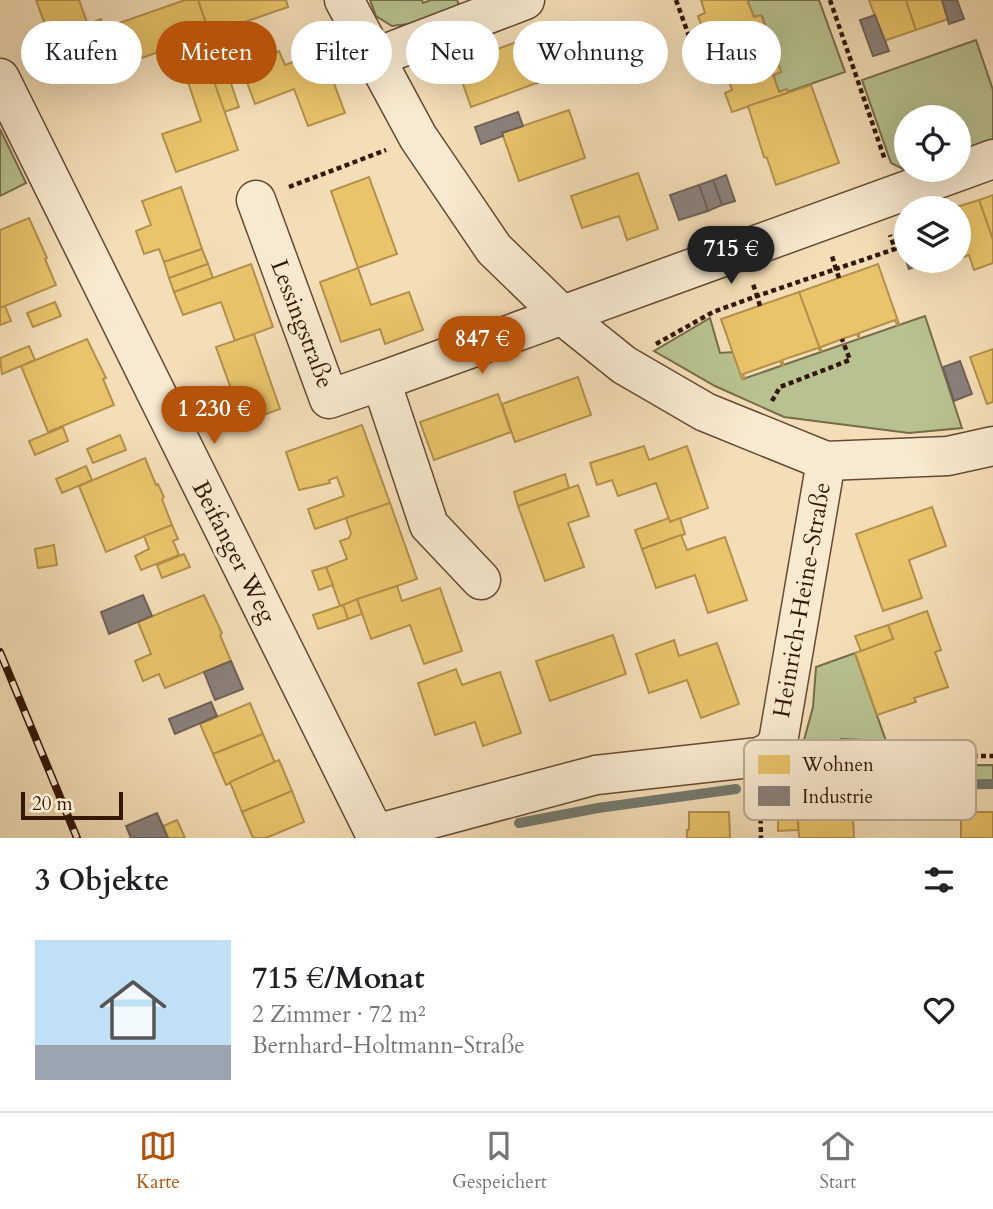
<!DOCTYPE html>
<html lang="de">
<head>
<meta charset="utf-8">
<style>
	:root { --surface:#fff; --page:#f6f6f6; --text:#202124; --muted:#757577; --line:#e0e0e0; --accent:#b45309 }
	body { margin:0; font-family:Cardo,serif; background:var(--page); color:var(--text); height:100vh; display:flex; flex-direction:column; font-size:26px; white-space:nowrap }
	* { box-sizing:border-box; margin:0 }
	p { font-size:23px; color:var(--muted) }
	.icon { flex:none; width:38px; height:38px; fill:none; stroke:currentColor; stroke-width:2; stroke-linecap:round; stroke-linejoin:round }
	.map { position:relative; height:838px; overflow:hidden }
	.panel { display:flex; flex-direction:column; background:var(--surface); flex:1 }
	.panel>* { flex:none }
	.top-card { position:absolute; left:21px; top:21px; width:952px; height:63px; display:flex; gap:14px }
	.controls { position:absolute; left:894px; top:105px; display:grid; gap:14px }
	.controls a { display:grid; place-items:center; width:77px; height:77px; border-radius:50%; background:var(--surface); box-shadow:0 7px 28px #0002; font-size:35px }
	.scale { position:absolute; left:21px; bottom:18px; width:102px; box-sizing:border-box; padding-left:7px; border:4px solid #351706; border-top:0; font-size:19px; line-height:24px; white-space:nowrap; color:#351706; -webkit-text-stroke:5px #f8ead0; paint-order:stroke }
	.price { position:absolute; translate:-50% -60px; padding:0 16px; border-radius:24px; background:var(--accent); color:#fff; font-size:23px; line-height:46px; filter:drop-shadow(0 2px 4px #0008) }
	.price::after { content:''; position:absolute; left:50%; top:42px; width:21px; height:16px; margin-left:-10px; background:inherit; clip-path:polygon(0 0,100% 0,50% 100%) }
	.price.active { background:#222; color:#fff }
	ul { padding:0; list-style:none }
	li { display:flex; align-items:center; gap:21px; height:175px; padding:0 35px }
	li+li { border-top:2px solid var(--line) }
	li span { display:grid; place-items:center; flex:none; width:196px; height:140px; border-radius:0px; color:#555 }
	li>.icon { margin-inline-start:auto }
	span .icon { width:84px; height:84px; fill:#fffc; stroke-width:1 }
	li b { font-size:30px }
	h2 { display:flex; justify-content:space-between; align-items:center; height:84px; padding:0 35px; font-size:30px }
	.chip { padding:0 24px; border-radius:32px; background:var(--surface); box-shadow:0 7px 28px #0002; font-size:24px; line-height:63px }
	.chip.active { background:var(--accent); color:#fff }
	.dock { display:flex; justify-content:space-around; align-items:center; height:98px; border-top:2px solid var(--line); background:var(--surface); font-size:19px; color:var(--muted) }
	.dock a { display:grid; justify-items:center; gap:4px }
	.dock .active { color:var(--accent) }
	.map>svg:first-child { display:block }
	.green { fill:#b8c290; stroke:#766c4b; stroke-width:2 }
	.homes { fill:#e9c46a; stroke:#b3904c; stroke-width:2 }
	.industry { fill:#8a817c; stroke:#706159; stroke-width:2 }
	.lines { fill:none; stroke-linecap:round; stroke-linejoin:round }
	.stream { stroke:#73796e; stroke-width:10 }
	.street-casing { stroke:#654932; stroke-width:41 }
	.path { stroke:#351706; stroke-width:4.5; stroke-dasharray:5 3.5; stroke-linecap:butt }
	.street { stroke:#f8ead0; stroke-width:38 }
	.rail-casing { stroke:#351706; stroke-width:8 }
	.rail { stroke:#f8ead0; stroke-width:5; stroke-dasharray:16; stroke-linecap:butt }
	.labels { text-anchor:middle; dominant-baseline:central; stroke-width:7; stroke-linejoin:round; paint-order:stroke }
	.street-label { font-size:24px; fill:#351706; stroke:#f8ead0 }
	.key { fill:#f8ead0; stroke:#beab93; stroke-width:2 }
	.key-label { font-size:19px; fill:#351706 }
</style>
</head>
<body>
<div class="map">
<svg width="993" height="838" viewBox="0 0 993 838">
	<rect width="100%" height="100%" fill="#f4deb7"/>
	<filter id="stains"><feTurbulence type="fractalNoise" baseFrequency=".00286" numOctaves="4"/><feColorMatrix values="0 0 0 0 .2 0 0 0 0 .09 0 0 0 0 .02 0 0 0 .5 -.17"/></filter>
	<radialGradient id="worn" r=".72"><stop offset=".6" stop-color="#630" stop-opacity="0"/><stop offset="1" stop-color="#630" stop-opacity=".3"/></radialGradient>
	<g class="green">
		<polygon points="370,0 422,0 423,3 431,0 457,0 461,9 426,22 392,26 376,16"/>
		<polygon points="747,0 819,0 845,72 788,92 787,89 779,92 773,75 781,72 774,53 767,55 760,37 768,34 762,16 754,17"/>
		<polygon points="976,40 993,90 993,145 959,156 959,117 906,117 906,170 920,170 911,173 891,163 862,80"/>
		<polygon points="0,129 26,183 0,196"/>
		<polygon points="925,316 962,428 909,433 784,417 715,386 654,351 710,318 720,353 733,352 743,379"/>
		<polygon points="855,653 886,741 841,739 834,750 804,740 813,707 816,667"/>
		<polygon points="793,761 842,766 993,765 993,781 767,782 768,776 787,771"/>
	</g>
	<g class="homes">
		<polygon points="36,0 79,0 88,25 50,38"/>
		<polygon points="185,0 198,0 210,34 133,61 119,23"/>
		<polygon points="198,0 286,0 288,7 210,34"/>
		<polygon points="701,0 747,0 754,17 761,15 768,34 760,37 767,55 774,53 781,72 773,75 779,92 787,89 788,93 732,112 725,93 732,90 725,70 718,72 711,54 719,51 712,32 705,35 698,16 705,13"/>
		<polygon points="869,0 906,0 916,30 884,41"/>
		<polygon points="906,0 942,0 948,19 916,30"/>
		<polygon points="101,19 106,33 71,46 66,33"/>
		<polygon points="522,40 537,83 471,107 456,64"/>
		<polygon points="279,51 285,65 322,51 345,113 308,126 294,89 255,104 241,66"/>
		<polygon points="226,69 239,107 224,112 211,73"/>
		<polygon points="211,73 238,150 176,172 162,134 201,121 188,82"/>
		<polygon points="811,85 839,163 776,185 767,158 764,157 748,106"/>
		<polygon points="569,110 585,158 519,181 502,133"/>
		<polygon points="638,173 658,229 627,240 619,216 582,228 571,196"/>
		<polygon points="369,177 397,254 358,268 331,191"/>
		<polygon points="181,187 202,249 164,262 159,249 144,254 136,231 151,225 142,201"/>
		<polygon points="993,195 993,240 979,200"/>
		<polygon points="979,200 993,240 993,263 974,270 969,255 959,259 959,208 953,208"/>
		<polygon points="29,218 47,258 45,259 56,285 0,308 0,230"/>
		<polygon points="202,249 208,264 169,278 164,262"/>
		<polygon points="208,264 213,278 174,292 169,278"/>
		<polygon points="251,264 273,327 235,341 221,302 183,315 174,292"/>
		<polygon points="878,264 899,324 897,325 895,320 859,333 859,339 857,334 842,339 821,347 821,352 799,292"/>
		<polygon points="358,268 371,305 409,292 423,330 385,344 380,329 341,342 320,282"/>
		<polygon points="799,292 821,352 818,348 782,360 784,365 782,366 780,361 743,374 745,379 742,379 721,319"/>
		<polygon points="55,302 61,316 33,327 27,313"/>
		<polygon points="5,306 11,321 0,325 0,308"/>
		<polygon points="254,334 280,409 243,422 216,347"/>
		<polygon points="87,339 106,378 103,379 114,405 48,432 21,366"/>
		<polygon points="29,346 35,360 2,374 0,358"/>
		<polygon points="993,349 993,402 987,404 970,357"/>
		<polygon points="578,377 591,415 515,442 502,404"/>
		<polygon points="498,394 511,432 434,460 420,422"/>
		<polygon points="362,425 390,503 315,529 308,509 344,496 337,477 329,480 330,483 299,490 286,452"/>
		<polygon points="63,427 68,441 35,455 29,441"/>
		<polygon points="120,435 126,450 93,463 87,449"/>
		<polygon points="644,446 649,460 687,446 708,508 670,522 656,483 618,496 612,480 597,485 590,463"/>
		<polygon points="145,458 156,485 158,484 164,497 162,499 172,525 106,552 79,486"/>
		<polygon points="86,466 92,480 62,493 56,479"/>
		<polygon points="565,474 569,488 518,506 514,492"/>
		<polygon points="578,485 589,516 568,523 584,567 545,581 518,506"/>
		<polygon points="390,503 417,579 340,606 326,567 347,559 340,541 349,538 351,533 346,518"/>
		<polygon points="932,507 946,546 909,560 922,598 883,611 856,534"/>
		<polygon points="669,518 670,522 680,518 685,534 642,549 635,530"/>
		<polygon points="172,525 178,539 173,541 179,555 141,570 135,556 149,549 144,536"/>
		<polygon points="681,535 687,550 725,537 747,600 708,613 695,575 656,588 642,549"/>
		<polygon points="54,545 57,565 38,568 35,549"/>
		<polygon points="184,554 190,567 162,578 157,565"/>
		<polygon points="326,567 333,585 319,590 312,571"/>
		<polygon points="397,586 402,601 440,588 462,651 424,664 410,625 371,639 357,599"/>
		<polygon points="204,595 222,633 220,635 231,661 165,688 159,674 143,681 135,661 151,654 138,622"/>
		<polygon points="357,599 362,614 348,619 343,605"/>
		<polygon points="343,605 348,619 318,629 313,615"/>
		<polygon points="927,611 941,650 935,652 948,687 914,698 916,702 877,715 855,653 893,639 888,625"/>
		<polygon points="888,625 893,639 861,651 855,636"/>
		<polygon points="613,635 626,674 550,701 536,661"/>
		<polygon points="674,640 679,656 717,643 739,704 701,718 687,680 649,693 636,654"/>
		<polygon points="456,669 462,685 500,672 521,733 483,746 475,722 435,735 418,683"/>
		<polygon points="250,703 263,734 213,754 200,724"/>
		<polygon points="263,734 275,763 226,785 213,754"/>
		<polygon points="279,760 292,791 242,812 230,782"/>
		<polygon points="292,791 304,822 266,838 253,838 242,812"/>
		<polygon points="778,797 819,797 820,818 798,819 798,830 778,831"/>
		<polygon points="689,812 729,812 730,838 687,838 687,830 689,830"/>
		<rect x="961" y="812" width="32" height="26"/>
		<polygon points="853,817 854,838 799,838 798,819"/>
		<polygon points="177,820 185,838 168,838 163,826"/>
	</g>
	<g class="industry">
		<polygon points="942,0 957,0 964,19 949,24"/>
		<polygon points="875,15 889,51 873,56 860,20"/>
		<polygon points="544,48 555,77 537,83 527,54"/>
		<polygon points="518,112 523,126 502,133 503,136 481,144 475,127"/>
		<polygon points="726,175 735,201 722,205 713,180"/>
		<polygon points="713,180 722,205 708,211 699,185"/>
		<polygon points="699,185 708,211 679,220 670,195"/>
		<polygon points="906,235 906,261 925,261 926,263 909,269 898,238"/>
		<polygon points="960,361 972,394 954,401 943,367"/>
		<polygon points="143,595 152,616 109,634 101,612"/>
		<polygon points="231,661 243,689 215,700 204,672"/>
		<polygon points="211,702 217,716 175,734 169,719"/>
		<polygon points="157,813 168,838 131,838 126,826"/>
	</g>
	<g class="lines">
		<g class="stream">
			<polyline points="809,787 993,784"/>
			<polyline points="519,823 598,808 736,789"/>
		</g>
		<g class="street-casing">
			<g id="street">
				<polyline points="344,0 418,137 494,249 563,316 624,365 705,412 826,461 948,456 993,446"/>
				<polyline points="374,58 525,0"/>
				<polyline points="0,78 377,838"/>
				<polyline points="256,200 329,399 381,381 429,525 481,580"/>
				<polyline points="381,381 993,159"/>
				<polyline points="375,834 596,775 759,757 771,751 778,742 826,461"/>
			</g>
		</g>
		<g class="path">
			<polyline points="676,0 695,53 704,49"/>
			<polyline points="830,0 885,160"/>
			<polyline points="289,187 386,150"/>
			<polyline points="839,278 836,269 895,249 890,235"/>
			<polyline points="760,306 757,296 836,269 832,256"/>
			<polyline points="656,344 713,312 757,296 753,284"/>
			<polyline points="772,401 780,387 850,360 842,339"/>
			<polyline points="811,755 993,756"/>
			<polyline points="760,793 761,838"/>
		</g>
		<use href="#street" class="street"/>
		<g class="rail-casing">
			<polyline id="rail" points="0,652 77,838"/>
		</g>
		<use href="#rail" class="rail"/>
	</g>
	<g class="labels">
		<g class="street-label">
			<text transform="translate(302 324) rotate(69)">Lessingstraße</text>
			<text transform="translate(234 552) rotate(63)">Beifanger Weg</text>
			<text transform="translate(802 600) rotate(-80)">Heinrich-Heine-Straße</text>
		</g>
	</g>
	<rect x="744" y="740" width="232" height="80" rx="10" class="key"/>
	<rect x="758" y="755" width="32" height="19" fill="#e9c46a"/>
	<rect x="758" y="786" width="32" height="20" fill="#8a817c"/>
	<g class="key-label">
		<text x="802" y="771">Wohnen</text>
		<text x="802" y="803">Industrie</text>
	</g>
	<rect width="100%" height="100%" filter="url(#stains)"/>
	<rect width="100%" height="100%" fill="url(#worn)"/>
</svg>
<div class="controls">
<a><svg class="icon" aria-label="locate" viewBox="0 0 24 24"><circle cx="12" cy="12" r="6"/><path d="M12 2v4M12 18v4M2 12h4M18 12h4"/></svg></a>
<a><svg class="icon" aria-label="layers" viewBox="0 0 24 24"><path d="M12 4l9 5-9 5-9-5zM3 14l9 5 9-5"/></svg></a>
</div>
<div class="scale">20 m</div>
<b class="price active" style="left:731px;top:286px">715 €</b>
<b class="price" style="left:482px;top:376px">847 €</b>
<b class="price" style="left:214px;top:446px">1 230 €</b>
<div class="top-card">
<a class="chip">Kaufen</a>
<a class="chip active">Mieten</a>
<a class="chip">Filter</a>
<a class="chip">Neu</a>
<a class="chip">Wohnung</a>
<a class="chip">Haus</a>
</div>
</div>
<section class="panel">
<h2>3 Objekte<svg class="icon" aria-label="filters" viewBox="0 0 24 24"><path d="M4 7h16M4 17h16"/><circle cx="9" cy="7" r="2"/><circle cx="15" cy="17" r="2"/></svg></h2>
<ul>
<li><span style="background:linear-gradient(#bfe0f5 75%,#9aa5b1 0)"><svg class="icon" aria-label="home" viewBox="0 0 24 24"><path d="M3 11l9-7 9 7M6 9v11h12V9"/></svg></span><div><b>715 €/Monat</b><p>2 Zimmer · 72 m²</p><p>Bernhard-Holtmann-Straße</p></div><svg class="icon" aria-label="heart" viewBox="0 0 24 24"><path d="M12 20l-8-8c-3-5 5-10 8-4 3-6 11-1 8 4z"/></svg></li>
</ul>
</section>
<nav class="dock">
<a class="active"><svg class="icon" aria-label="map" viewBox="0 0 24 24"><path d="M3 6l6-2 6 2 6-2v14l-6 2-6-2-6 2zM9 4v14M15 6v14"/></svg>Karte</a>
<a><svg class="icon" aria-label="saved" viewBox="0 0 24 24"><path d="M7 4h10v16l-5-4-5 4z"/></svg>Gespeichert</a>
<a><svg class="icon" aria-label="home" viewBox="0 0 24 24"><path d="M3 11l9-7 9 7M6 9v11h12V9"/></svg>Start</a>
</nav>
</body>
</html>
